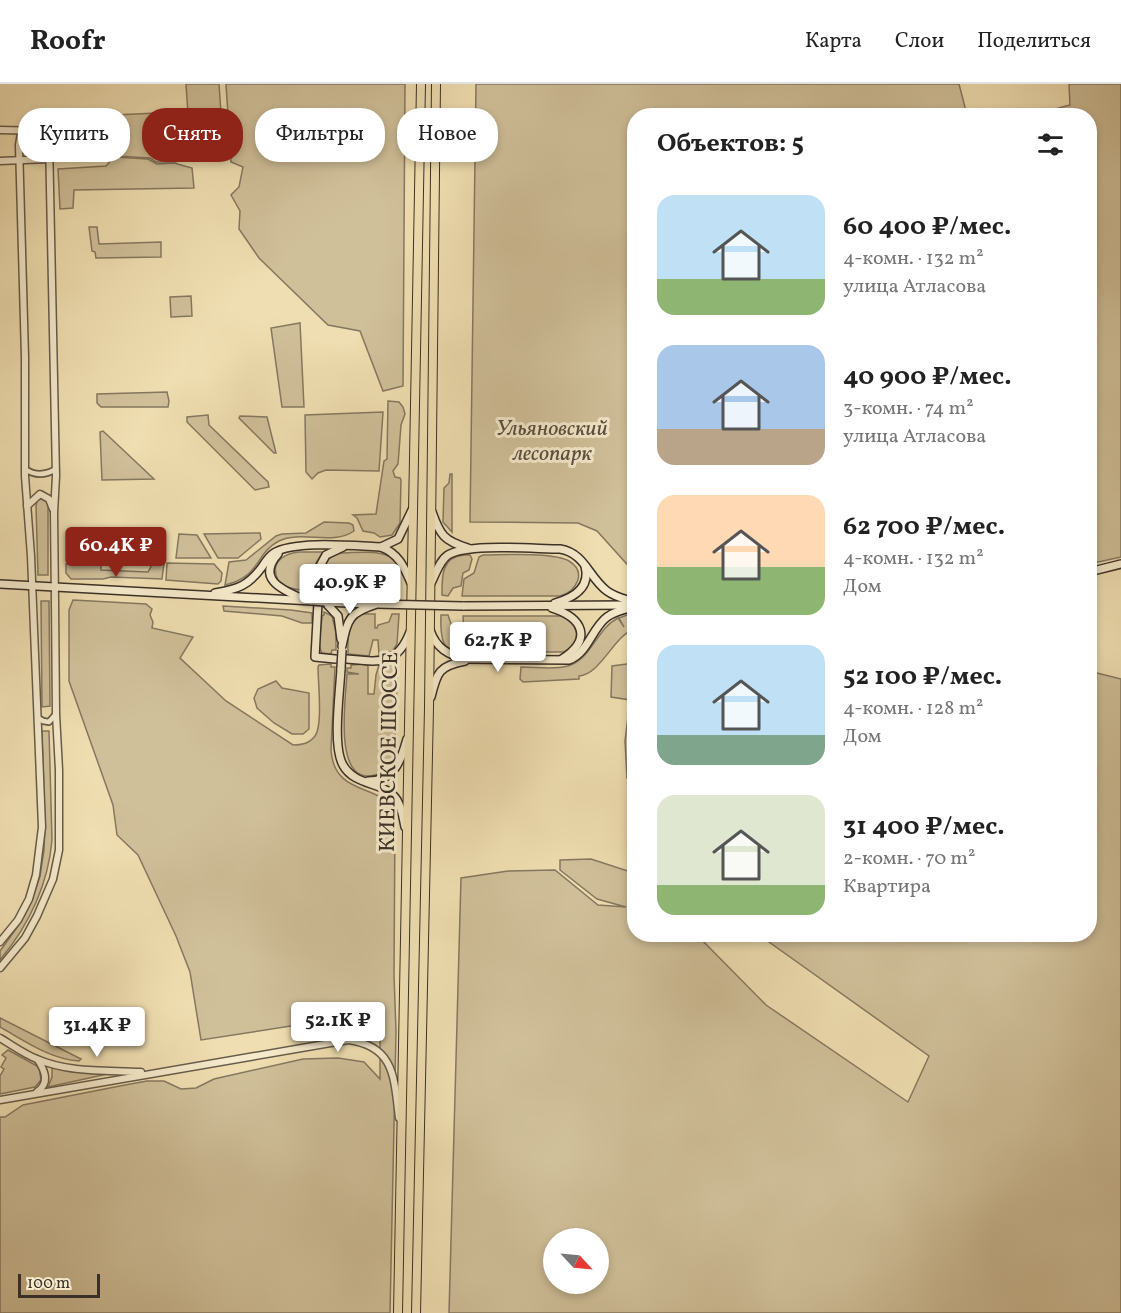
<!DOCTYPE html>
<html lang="ru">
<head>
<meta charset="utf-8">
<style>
	:root { --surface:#fff; --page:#f2f2f2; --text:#222; --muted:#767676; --line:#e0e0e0; --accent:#8f2418 }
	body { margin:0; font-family:Vollkorn,serif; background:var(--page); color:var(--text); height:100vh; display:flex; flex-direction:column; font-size:22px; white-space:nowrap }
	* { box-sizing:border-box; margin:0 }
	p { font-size:20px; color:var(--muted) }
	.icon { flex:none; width:33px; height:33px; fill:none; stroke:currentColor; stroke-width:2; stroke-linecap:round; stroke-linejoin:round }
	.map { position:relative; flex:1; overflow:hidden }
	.side { position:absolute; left:627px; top:24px; width:470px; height:834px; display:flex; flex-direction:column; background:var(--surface); border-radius:24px; box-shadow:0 3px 9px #0003 }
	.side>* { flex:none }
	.banner { position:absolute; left:18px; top:24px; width:519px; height:54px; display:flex; gap:12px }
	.needle { width:39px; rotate:116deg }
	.buttons { position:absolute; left:543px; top:1144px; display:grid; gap:12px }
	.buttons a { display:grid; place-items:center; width:66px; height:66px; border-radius:50%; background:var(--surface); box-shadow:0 3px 9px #0003; font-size:30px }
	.scale { position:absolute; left:18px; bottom:15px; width:82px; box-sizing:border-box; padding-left:6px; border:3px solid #3a3027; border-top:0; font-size:16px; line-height:21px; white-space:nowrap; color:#3a3027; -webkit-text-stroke:4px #f5eacc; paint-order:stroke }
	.price { position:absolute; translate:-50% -51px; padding:0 14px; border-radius:6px; background:#fff; color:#222; font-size:20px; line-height:39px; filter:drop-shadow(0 2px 3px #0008) }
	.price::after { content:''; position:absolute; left:50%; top:36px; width:18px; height:14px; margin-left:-9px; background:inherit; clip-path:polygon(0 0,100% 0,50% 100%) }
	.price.current { background:var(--accent); color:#fff }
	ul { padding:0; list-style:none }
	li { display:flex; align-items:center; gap:18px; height:150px; padding:0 30px }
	li span { display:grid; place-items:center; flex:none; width:168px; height:120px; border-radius:18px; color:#555 }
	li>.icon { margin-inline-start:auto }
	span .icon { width:72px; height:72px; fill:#fffc; stroke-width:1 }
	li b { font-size:26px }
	h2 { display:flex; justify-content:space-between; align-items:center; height:72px; padding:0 30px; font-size:26px }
	.pill { padding:0 21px; border-radius:24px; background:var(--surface); box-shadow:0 3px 9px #0003; font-size:21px; line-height:54px }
	.pill.current { background:var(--accent); color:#fff }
	header { display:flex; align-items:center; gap:36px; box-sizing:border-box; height:84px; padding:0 30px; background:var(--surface); border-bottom:2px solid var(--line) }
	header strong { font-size:28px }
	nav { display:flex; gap:33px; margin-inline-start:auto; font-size:21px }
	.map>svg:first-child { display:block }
	.green { fill:#d0c09a; stroke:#857860; stroke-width:1.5; fill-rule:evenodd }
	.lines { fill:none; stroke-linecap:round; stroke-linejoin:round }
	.minor-casing { stroke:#675c4a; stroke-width:8 }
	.tertiary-casing { stroke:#675c4a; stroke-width:9 }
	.secondary-casing { stroke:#3a3027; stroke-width:10 }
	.trunk-casing { stroke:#3a3027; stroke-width:10 }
	.minor { stroke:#f5eacc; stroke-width:4.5 }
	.tertiary { stroke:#f5eacc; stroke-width:6 }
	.secondary { stroke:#f5eacc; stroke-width:7 }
	.trunk { stroke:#efdeb1; stroke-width:8 }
	.secondary-bridge-casing { stroke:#3a3027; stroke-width:10; stroke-linecap:butt }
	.secondary-bridge { stroke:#f5eacc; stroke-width:7 }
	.labels { text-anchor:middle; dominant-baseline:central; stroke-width:6; stroke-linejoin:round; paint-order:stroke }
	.park-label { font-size:22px; font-style:italic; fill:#584d3e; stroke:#f5eacc }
	.street-label { font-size:22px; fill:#3a3027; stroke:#f5eacc }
</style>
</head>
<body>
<header>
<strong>Roofr</strong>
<nav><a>Карта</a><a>Слои</a><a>Поделиться</a></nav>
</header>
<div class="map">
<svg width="1121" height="1229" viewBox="0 0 1121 1229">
	<rect width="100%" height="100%" fill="#efdeb1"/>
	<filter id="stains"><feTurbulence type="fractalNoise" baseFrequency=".00333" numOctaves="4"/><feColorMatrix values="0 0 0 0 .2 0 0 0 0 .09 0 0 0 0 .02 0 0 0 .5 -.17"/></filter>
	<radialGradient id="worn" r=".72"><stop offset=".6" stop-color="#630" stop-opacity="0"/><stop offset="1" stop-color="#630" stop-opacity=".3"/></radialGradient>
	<g class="green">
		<polygon points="186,0 219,0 224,73 191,75"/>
		<polygon points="226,0 405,0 403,302 383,307 360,247 328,241 259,174 239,145 240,127 231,111 239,103 243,83 231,78"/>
		<polygon points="476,0 959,0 967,31 634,32 634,488 597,447 578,439 470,438"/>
		<polygon points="1069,0 1121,0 1121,473 1089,480 1089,32 1033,31 1070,21"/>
		<polygon points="177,28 176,78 156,78 150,74 115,72 106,63 113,45 115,31"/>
		<circle cx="35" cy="60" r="11"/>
		<polygon points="114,73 148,75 157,80 174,79 192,84 194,104 74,106 73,124 60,125 58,85 106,82"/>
		<polygon points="89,143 97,143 99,160 161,158 161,173 96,174 95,168 92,167"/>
		<polygon points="191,212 192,232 171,233 170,213"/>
		<polygon points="300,239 304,323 282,323 271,244"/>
		<polygon points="167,308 169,317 168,323 101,323 97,319 97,310"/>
		<polygon points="388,317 399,318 403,323 405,330 401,341 398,380 393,387 395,393 400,394 401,396 400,439 392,451 380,453 374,449 363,447 357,434 353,431 376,430 384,377 387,375"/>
		<polygon points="383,328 379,387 326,386 318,389 312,395 306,388 305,331"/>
		<polygon points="208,331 209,341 268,398 269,403 255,406 187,338 187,333"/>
		<polygon points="240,332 267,333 276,369 274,369 239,334"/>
		<polygon points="103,347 154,395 102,396 100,348"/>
		<polygon points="450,390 452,390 452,448 443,438 444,404 449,399"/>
		<polygon points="41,414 47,417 48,422 48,491 38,491 36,422 37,417"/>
		<path d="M324,438l25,1 4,2 1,6c-22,15 -52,-1 -75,10 -24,12 -18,36 -54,44l4,-23 17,-2 30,-24 6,-2 24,-1z"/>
		<polygon points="260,449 261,455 238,474 218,474 204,450"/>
		<polygon points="179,450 197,451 211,474 176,474"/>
		<path d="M299,468h24l-7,11 -2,28 -2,-2h-3l-1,2c-9,-1 -21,-2 -28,-8 -2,-2 -3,-5 -4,-8 -4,-15 11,-22 23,-23z"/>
		<path d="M341,469c17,0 54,-7 58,17 1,8 0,17 0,24h-6l-6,-9 -8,-2 -2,-3v14l-51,-2v-2l-4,-1 2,-11 12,-2v-5l-13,-1c2,-9 9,-15 18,-17z"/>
		<path d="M464,471h6l2,4 -3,11 -6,3 -2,13 -8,2 -5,8 -6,-1c0,-18 -1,-38 22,-40z"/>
		<path d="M483,471c19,0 72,-3 86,6 18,11 8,30 -9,35h-98l2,-17 10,-6 5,-16z"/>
		<polygon points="153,479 164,479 162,495 111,493 103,495 71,495 66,489 66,480 101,480 101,486 148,488"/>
		<polygon points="167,479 214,480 222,489 221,497 218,500 166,496"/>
		<path d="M73,516l73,4 6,5 -2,6 3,7 -1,6 41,9 -13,21 46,43 67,44c8,0 16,-1 22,-9 8,-10 3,-54 3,-69l1,-2 12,-1v3h4l-4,83c3,51 60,31 64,68l-1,157 2,56 -6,282h-390v-196h5l18,-12 102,-20 22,-4h17l17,8 15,-1 18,-9 89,-20 35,-1 26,4 16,17v-67l-179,28 -11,-68 -14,-36 -38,-81 -21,-20 -4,-30 -44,-124v-71z"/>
		<polygon points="41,517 49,517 50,622 42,623"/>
		<polygon points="223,522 291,526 312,529 312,539 302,539 282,532 224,527"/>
		<path d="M324,528l8,4 4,16v18h-4l-1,4 -9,-1c-6,-10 0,-25 0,-37l2,-1z"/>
		<path d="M363,530h12v14h2l1,-3 11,-3 3,-8h7l-2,30 -5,8 -13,3 -1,-15h-5l-4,16 -21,-2c0,-15 -2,-33 15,-40z"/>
		<path d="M441,531h7l3,9 11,3v12l8,2 4,4 -2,9c-30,1 -32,-13 -31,-39z"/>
		<path d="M627,531h7v14c-21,8 -33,45 -55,47v3l-56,3 -3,-3 1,-12c15,0 33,3 47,-1 24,-7 28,-37 50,-48l6,9 -5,-9z"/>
		<path d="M463,532h99c17,8 21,26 2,36h-52l-26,2 -6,-8 -2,-8 -14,-7z"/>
		<path d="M398,575l-4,98c-4,9 -9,16 -19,18 -43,12 -29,-80 -28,-101h12l-12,-2v-4h4v-3l13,-1 4,2v28h6l2,-19 3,-10z"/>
		<polygon points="634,579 634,695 627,694 625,657 630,616 611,613 612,582"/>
		<path d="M1089,587l32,8v634h-672l12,-435 47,-7 47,-1 43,35 28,2 -29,-8 -37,-29v-10l31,-1 43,14v61l63,1 69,70 142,97 21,-46 -160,-114 2,-7 318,-1zM554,1155h44v45h-44z"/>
		<polygon points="276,597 282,604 309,609 309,645 303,650 292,650 274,639 257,624 254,614 258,605"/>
		<path d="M42,647h7l3,109c-4,46 -23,85 -52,120v-9l21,-29 10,-19 9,-27 4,-26 1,-25z"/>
		<path d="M0,934l81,41 -2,2c-29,-2 -54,-20 -79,-34z"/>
		<polygon points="8,966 39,983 41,996 35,1003 0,1010 0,992 4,985 1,983 6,974 2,971"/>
		<polygon points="52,982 73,988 112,989 48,1003 52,993"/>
	</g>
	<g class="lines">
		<g class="minor-casing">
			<g id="minor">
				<path d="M25,385c10,7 21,6 31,0"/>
				<polyline points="38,634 43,637 49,638 55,631"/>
			</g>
		</g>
		<g class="tertiary-casing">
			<g id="tertiary">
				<polyline points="0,46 43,47 49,56 56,392 54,429 55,519 56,630 59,686 59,766 53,795 37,832 25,854 0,884"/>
				<polyline points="0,77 49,75"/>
				<polyline points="27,422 40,410 49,415 53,425"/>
				<polyline points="0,858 18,836 29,815 36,791 42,743 31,472 25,392 25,273 19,61 21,49 24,46"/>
				<path d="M0,954c12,7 24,16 37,21 32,14 70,11 104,13"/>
				<path d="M37,1008c13,-9 8,-21 1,-32"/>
				<path d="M0,1016l348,-60c47,6 46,38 51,78"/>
			</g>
		</g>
		<g class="secondary-casing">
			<g id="secondary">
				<path d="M432,428c8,23 12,29 36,36"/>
				<polyline points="381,463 398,455 413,424"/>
				<path d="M278,470c-21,24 2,35 23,44"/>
				<polyline points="1089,488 1121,480"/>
				<path d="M431,499c5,-9 8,-22 17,-28 19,-12 87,-6 112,-6 25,4 29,29 47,42 8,6 18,8 27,11"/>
				<polyline points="0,500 312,517"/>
				<path d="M215,509c23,-4 33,-7 47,-26 4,-6 7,-11 12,-14 20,-13 82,-7 107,-6 18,7 23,20 30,36"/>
				<polyline points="325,518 338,532 341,555"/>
				<polyline points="325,518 370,520"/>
				<path d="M555,519c18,-5 36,-15 30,-37"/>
				<polyline points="463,522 632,521"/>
				<path d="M552,524c31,10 41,31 10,51"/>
				<path d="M430,546c6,18 18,25 36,29l103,1c19,-7 23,-32 38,-43 8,-6 18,-8 27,-10"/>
				<path d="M342,562c6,-28 7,-33 35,-42"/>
				<polyline points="335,575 315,573 320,482 326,471 343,463"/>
				<path d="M347,575c32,3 50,7 63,-27"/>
				<path d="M341,584c-1,24 -9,78 2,97 12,22 42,16 54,35 5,8 6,18 8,27"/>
				<path d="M431,613c6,-25 8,-31 34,-36"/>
				<path d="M368,697c26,0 33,-20 39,-42"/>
			</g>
		</g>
		<g class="trunk-casing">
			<g id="trunk">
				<polyline points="398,1229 421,0"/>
				<polyline points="416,1229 429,624 436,0"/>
			</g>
		</g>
		<use href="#minor" class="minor"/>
		<use href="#tertiary" class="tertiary"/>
		<use href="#secondary" class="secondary"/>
		<use href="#trunk" class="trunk"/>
		<g class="secondary-bridge-casing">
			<g id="secondary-bridge">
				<polyline points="312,517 325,518"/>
				<polyline points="377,520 463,522"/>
				<polyline points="341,584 342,566"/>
			</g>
		</g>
		<use href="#secondary-bridge" class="secondary-bridge"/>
	</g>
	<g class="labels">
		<g class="park-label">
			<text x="552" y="345">Ульяновский<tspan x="552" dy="25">лесопарк</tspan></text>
		</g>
		<g class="street-label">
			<text transform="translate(390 668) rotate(-89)">КИЕВСКОЕ ШОССЕ</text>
		</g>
	</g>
	<rect width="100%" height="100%" filter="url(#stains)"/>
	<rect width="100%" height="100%" fill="url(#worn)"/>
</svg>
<div class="buttons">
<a><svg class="needle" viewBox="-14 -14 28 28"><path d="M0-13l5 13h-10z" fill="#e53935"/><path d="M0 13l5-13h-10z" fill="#767676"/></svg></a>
</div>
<div class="scale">100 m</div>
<b class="price current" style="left:116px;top:494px">60.4K ₽</b>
<b class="price" style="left:350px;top:531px">40.9K ₽</b>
<b class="price" style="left:498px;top:589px">62.7K ₽</b>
<b class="price" style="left:338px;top:969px">52.1K ₽</b>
<b class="price" style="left:97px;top:974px">31.4K ₽</b>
<div class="banner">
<a class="pill">Купить</a>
<a class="pill current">Снять</a>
<a class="pill">Фильтры</a>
<a class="pill">Новое</a>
</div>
<section class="side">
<h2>Объектов: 5<svg class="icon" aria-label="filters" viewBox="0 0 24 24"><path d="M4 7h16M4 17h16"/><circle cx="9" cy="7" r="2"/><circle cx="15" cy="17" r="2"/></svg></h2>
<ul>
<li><span style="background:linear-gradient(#bfe0f5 70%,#8fb573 0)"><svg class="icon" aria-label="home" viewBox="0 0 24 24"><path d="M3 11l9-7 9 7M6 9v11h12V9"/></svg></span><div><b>60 400 ₽/мес.</b><p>4-комн. · 132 m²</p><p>улица Атласова</p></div></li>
<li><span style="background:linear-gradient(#a9c7e8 70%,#b9a48a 0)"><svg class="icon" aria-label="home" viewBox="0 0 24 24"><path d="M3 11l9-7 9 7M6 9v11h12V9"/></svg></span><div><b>40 900 ₽/мес.</b><p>3-комн. · 74 m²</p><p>улица Атласова</p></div></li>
<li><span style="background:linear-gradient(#ffd9b3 60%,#8fb573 0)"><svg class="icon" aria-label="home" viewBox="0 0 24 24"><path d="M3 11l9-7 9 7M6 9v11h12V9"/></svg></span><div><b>62 700 ₽/мес.</b><p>4-комн. · 132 m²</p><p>Дом</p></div></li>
<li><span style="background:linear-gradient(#bfe0f5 75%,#7fa58c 0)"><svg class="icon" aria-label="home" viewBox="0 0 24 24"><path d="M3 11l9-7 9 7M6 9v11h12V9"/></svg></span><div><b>52 100 ₽/мес.</b><p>4-комн. · 128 m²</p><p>Дом</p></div></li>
<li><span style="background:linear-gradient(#dfe7d0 75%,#8fb573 0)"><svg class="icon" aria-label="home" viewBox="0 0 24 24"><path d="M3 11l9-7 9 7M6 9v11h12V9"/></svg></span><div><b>31 400 ₽/мес.</b><p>2-комн. · 70 m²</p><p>Квартира</p></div></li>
</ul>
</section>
</div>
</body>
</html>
